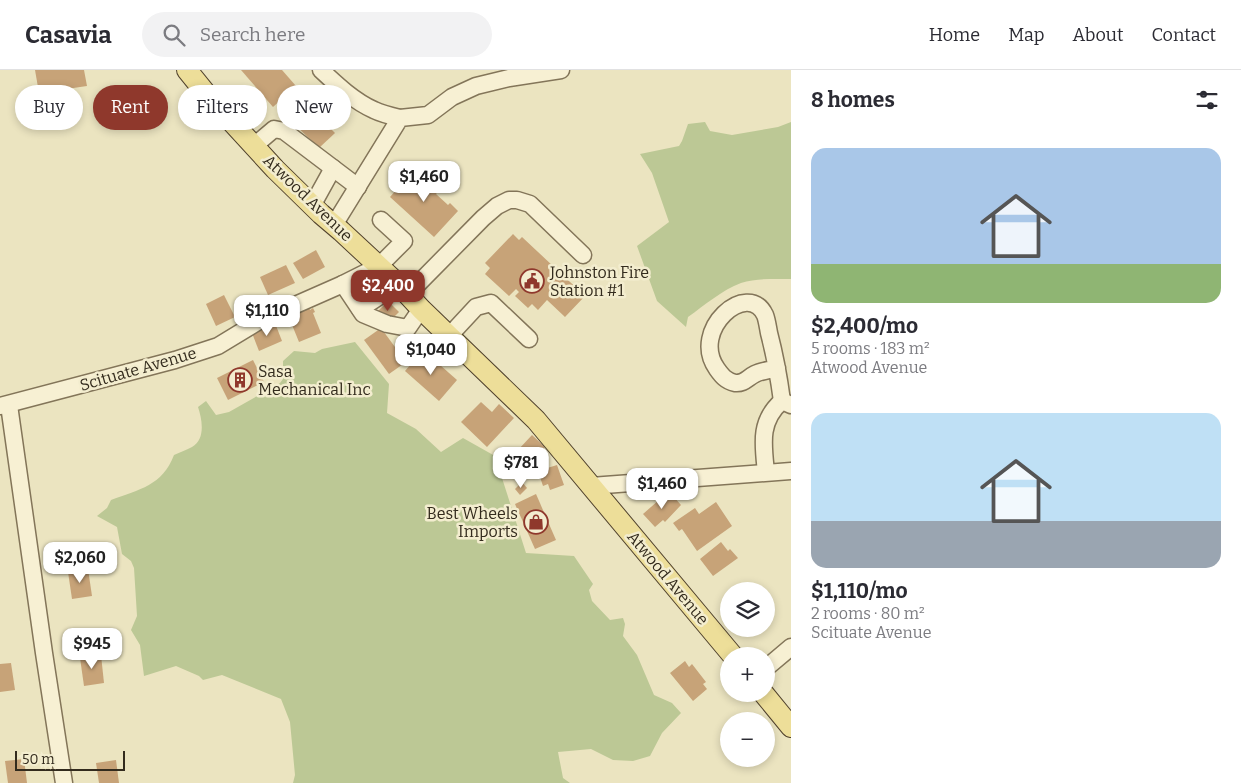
<!DOCTYPE html>
<html lang="en">
<head>
<meta charset="utf-8">
<style>
	:root { --surface:#fff; --page:#f2f2f3; --text:#2b2b33; --muted:#7c7c81; --line:#e1e1e2; --accent:#8f382c }
	body { margin:0; font-family:Bitter,serif; background:var(--page); color:var(--text); height:100vh; display:flex; flex-direction:column; font-size:19px; white-space:nowrap }
	* { box-sizing:border-box; margin:0 }
	p { font-size:16px; color:var(--muted) }
	.icon { flex:none; width:28px; height:28px; fill:none; stroke:currentColor; stroke-width:2; stroke-linecap:round; stroke-linejoin:round }
	.map { position:relative; flex:1; overflow:hidden }
	.details { display:flex; flex-direction:column; background:var(--surface); width:450px }
	.details>* { flex:none }
	.top-card { position:absolute; left:15px; top:15px; width:475px; height:45px; display:flex; gap:10px }
	.fabs { position:absolute; left:720px; top:512px; display:grid; gap:10px }
	.fabs a { display:grid; place-items:center; width:55px; height:55px; border-radius:50%; background:var(--surface); box-shadow:0 2px 8px #0003; font-size:25px }
	.scale { position:absolute; left:15px; bottom:12px; width:110px; box-sizing:border-box; padding-left:5px; border:2px solid #332b1d; border-top:0; font-size:14px; line-height:18px; white-space:nowrap; color:#332b1d; -webkit-text-stroke:4px #f3edcf; paint-order:stroke }
	.price { position:absolute; translate:-50% -42px; padding:0 11px; border-radius:10px; background:#fff; color:#222; font-size:16px; line-height:32px; filter:drop-shadow(0 1px 2px #0008) }
	.price::after { content:''; position:absolute; left:50%; top:30px; width:15px; height:11px; margin-left:-8px; background:inherit; clip-path:polygon(0 0,100% 0,50% 100%) }
	.price.on { background:var(--accent); color:#fff }
	ul { padding:0; list-style:none }
	li { display:grid; align-content:center; gap:10px; height:265px; padding:0 20px }
	li span { display:grid; place-items:center; height:155px; border-radius:15px; color:#555 }
	li>.icon { margin-inline-start:auto }
	span .icon { width:90px; height:90px; fill:#fffc; stroke-width:1 }
	li b { font-size:21px }
	h2 { display:flex; justify-content:space-between; align-items:center; height:60px; padding:0 20px; font-size:21px }
	.chip { padding:0 18px; border-radius:22px; background:var(--surface); box-shadow:0 2px 8px #0003; font-size:18px; line-height:45px }
	.chip.on { background:var(--accent); color:#fff }
	header { display:flex; align-items:center; gap:30px; box-sizing:border-box; height:70px; padding:0 25px; background:var(--surface); border-bottom:1px solid var(--line) }
	header strong { font-size:24px }
	nav { display:flex; gap:28px; margin-inline-start:auto; font-size:18px }
	.search { width:350px; height:45px; background:var(--page); display:flex; align-items:center; gap:12px; box-sizing:border-box; padding:0 18px; border-radius:28px; color:var(--muted); font-size:19px }
	main { display:flex; flex:1; min-height:0 }
	.map>svg:first-child { display:block }
	.green { fill:#bcc895 }
	.building { fill:#c7a378 }
	.lines { fill:none; stroke-linecap:round; stroke-linejoin:round }
	.minor-casing { stroke:#837559; stroke-width:19 }
	.major-casing { stroke:#51422d; stroke-width:22 }
	.minor { stroke:#f7f0d3; stroke-width:16 }
	.major { stroke:#edde99; stroke-width:20 }
	.labels { text-anchor:middle; dominant-baseline:central; stroke-width:5; stroke-linejoin:round; paint-order:stroke }
	.street-label { font-size:16px; fill:#332b1d; stroke:#f3edcf }
	.poi-label { font-size:16px; fill:#332b1d; stroke:#f3edcf; text-anchor:start }
</style>
</head>
<body>
<header>
<strong>Casavia</strong>
<div class="search"><svg class="icon" aria-label="search" viewBox="0 0 24 24"><circle cx="10" cy="10" r="6"/><path d="M15 15l6 6"/></svg>Search here</div>
<nav><a>Home</a><a>Map</a><a>About</a><a>Contact</a></nav>
</header>
<main>
<div class="map">
<svg width="791" height="713" viewBox="0 0 791 713">
	<rect width="100%" height="100%" fill="#ebe4c0"/>
	<g class="green">
		<path d="M705,52l5,9 22,4 46,-8 13,-5v157c-16,0 -35,-1 -50,4 -19,7 -36,22 -53,34l-2,10 -29,-26 -20,-55 32,-24 -17,-49 -12,-19 39,-8 3,-5 6,-17z"/>
		<path d="M355,272l34,42 -2,29 29,16 25,23 22,-14 32,18 31,97 48,3 19,28 -4,6 3,11 18,19 13,-2 2,6 -2,12 14,19 17,40 18,8 9,10 -19,20 -12,23 -17,5 -20,-1 -22,-11 -33,3 5,26 7,5h-277l2,-8 -5,-53 -9,-23 -59,-24 -19,5 -4,-4 -23,-10 -32,10 -4,-31 -9,-15 6,-14 -3,-48 -3,-7 -9,-7 -5,-27 -20,-11 10,-8 4,-8c29,-11 51,-14 63,-45 6,-3 13,-5 18,-8 14,-8 10,-28 6,-40l8,-6 10,14 13,-3 51,-29 3,-4v-18l11,-10 21,2 7,-4z"/>
	</g>
	<g class="building">
		<polygon points="35,0 84,0 87,16 39,23"/>
		<polygon points="241,0 282,0 296,16 273,37"/>
		<polygon points="303,31 335,63 319,78 287,47"/>
		<polygon points="412,102 416,106 419,102 439,120 436,124 448,135 450,133 458,141 434,167 390,127"/>
		<polygon points="513,164 519,170 522,167 585,226 565,247 547,230 538,240 532,234 528,238 515,226 519,222 516,219 509,226 485,204 490,198 485,193"/>
		<polygon points="316,180 325,197 303,209 293,193"/>
		<polygon points="286,195 295,213 268,225 260,207"/>
		<polygon points="224,225 235,247 216,256 206,234"/>
		<polygon points="388,231 399,242 389,252 378,241"/>
		<polygon points="309,237 310,240 313,238 315,242 313,243 321,263 299,272 288,245"/>
		<polygon points="275,253 282,271 259,281 252,263"/>
		<polygon points="381,258 406,292 389,304 364,270"/>
		<polygon points="423,280 457,310 439,331 405,301"/>
		<polygon points="253,290 264,312 228,330 217,308"/>
		<polygon points="481,332 492,342 499,334 514,348 487,377 461,352"/>
		<polygon points="532,365 545,377 519,406 506,394 516,384 518,385 521,382 518,380"/>
		<polygon points="557,395 564,415 550,420 548,414 543,416 538,401"/>
		<polygon points="522,412 527,418 520,425 515,419"/>
		<polygon points="667,423 671,428 673,426 681,435 665,452 663,450 655,457 643,444"/>
		<polygon points="536,424 556,470 535,479 515,434"/>
		<polygon points="716,432 732,456 697,481 682,459 679,461 673,453 695,438 699,444"/>
		<polygon points="721,472 728,481 730,479 738,488 713,506 700,489"/>
		<polygon points="88,499 92,526 72,529 68,502"/>
		<polygon points="101,585 104,613 84,616 80,588"/>
		<polygon points="685,591 689,597 692,594 706,612 703,614 707,619 693,631 670,603"/>
		<polygon points="11,593 15,620 0,622 0,594"/>
		<polygon points="24,689 27,713 8,713 5,691"/>
		<polygon points="116,690 119,713 99,713 96,693"/>
	</g>
	<g class="lines">
		<g class="minor-casing">
			<g id="minor">
				<path d="M321,0c16,15 33,31 53,40 8,4 17,6 26,8"/>
				<polyline points="254,76 274,59 284,61 358,117"/>
				<polyline points="312,136 333,98"/>
				<polyline points="334,155 400,48 428,45 452,27 476,16 509,8 561,0"/>
				<polyline points="343,214 363,244 387,254 408,258 421,239"/>
				<polyline points="408,224 483,148 497,136 509,130 517,130 530,134 583,185"/>
				<polyline points="360,239 398,214"/>
				<polyline points="450,265 476,237 491,233 529,269"/>
				<path d="M777,298c-7,2 -16,3 -22,6 -8,4 -11,10 -20,9 -9,-2 -13,-7 -18,-14 -28,-39 31,-90 48,-54 2,5 3,13 4,18 6,23 10,45 13,68"/>
				<polyline points="9,335 44,583 64,713"/>
				<polyline points="0,336 175,290 218,276 259,251 343,214 379,196 404,171 381,150"/>
				<path d="M766,402c-3,-28 -7,-51 16,-71l9,4"/>
				<polyline points="591,416 791,401"/>
				<polyline points="766,598 791,577"/>
			</g>
		</g>
		<g class="major-casing">
			<g id="major">
				<polyline points="187,0 208,26 275,99 321,144 341,161 398,214 421,239 536,350 733,586"/>
				<polyline points="764,624 791,657"/>
			</g>
		</g>
		<use href="#minor" class="minor"/>
		<use href="#major" class="major"/>
	</g>
	<defs>
		<g id="civic-ring" transform="scale(1.25)"><circle r="9.5" fill="#f3edcf" stroke="#8f382c" stroke-width="1.5"/><path d="M-.6-6.5H3V-4.5H.6V-3L4-1V1h2V6H-6V1h2V-1L-.6-3ZM-1.2 2.5V6h2.4V2.5Z" fill="#8f382c"/></g>
		<g id="building-ring" transform="scale(1.25)"><circle r="9.5" fill="#f3edcf" stroke="#8f382c" stroke-width="1.5"/><path d="M-4-6H4V6H1V3H-1V6H-4ZM-2.5-4.3h1.7v1.8h-1.7ZM.8-4.3h1.7v1.8H.8ZM-2.5-1h1.7V.8h-1.7ZM.8-1h1.7V.8H.8Z" fill="#8f382c"/></g>
		<g id="shop-ring" transform="scale(1.25)"><circle r="9.5" fill="#f3edcf" stroke="#8f382c" stroke-width="1.5"/><path d="M-5-2.5h2.3a2.7 3.5 0 0 1 5.4 0H5L5.5 6h-11ZM-1.5-2.5h3a1.5 2.3 0 0 0-3 0Z" fill="#8f382c"/></g>
	</defs>
	<g fill-rule="evenodd">
		<use href="#civic-ring" x="532" y="211"/>
		<use href="#building-ring" x="240" y="310"/>
		<use href="#shop-ring" x="536" y="452"/>
	</g>
	<g class="labels">
		<g class="street-label">
			<text transform="translate(308 128) rotate(44)">Atwood Avenue</text>
			<text transform="translate(138 299) rotate(-16)">Scituate Avenue</text>
			<text transform="translate(668 508) rotate(50)">Atwood Avenue</text>
		</g>
		<g class="poi-label">
			<text x="550" y="202">Johnston Fire<tspan x="550" dy="18">Station #1</tspan></text>
			<text x="258" y="301">Sasa<tspan x="258" dy="18">Mechanical Inc</tspan></text>
			<text x="518" y="443" text-anchor="end">Best Wheels<tspan x="518" dy="18">Imports</tspan></text>
		</g>
	</g>
</svg>
<div class="fabs">
<a><svg class="icon" aria-label="layers" viewBox="0 0 24 24"><path d="M12 4l9 5-9 5-9-5zM3 14l9 5 9-5"/></svg></a>
<a>+</a>
<a>−</a>
</div>
<div class="scale">50 m</div>
<b class="price" style="left:424px;top:133px">$1,460</b>
<b class="price on" style="left:388px;top:242px">$2,400</b>
<b class="price" style="left:267px;top:267px">$1,110</b>
<b class="price" style="left:431px;top:306px">$1,040</b>
<b class="price" style="left:521px;top:419px">$781</b>
<b class="price" style="left:662px;top:440px">$1,460</b>
<b class="price" style="left:80px;top:514px">$2,060</b>
<b class="price" style="left:92px;top:600px">$945</b>
<div class="top-card">
<a class="chip">Buy</a>
<a class="chip on">Rent</a>
<a class="chip">Filters</a>
<a class="chip">New</a>
</div>
</div>
<section class="details">
<h2>8 homes<svg class="icon" aria-label="filters" viewBox="0 0 24 24"><path d="M4 7h16M4 17h16"/><circle cx="9" cy="7" r="2"/><circle cx="15" cy="17" r="2"/></svg></h2>
<ul>
<li><span style="background:linear-gradient(#a9c7e8 75%,#8fb573 0)"><svg class="icon" aria-label="home" viewBox="0 0 24 24"><path d="M3 11l9-7 9 7M6 9v11h12V9"/></svg></span><div><b>$2,400/mo</b><p>5 rooms · 183 m²</p><p>Atwood Avenue</p></div></li>
<li><span style="background:linear-gradient(#bfe0f5 70%,#9aa5b1 0)"><svg class="icon" aria-label="home" viewBox="0 0 24 24"><path d="M3 11l9-7 9 7M6 9v11h12V9"/></svg></span><div><b>$1,110/mo</b><p>2 rooms · 80 m²</p><p>Scituate Avenue</p></div></li>
</ul>
</section>
</main>
</body>
</html>
